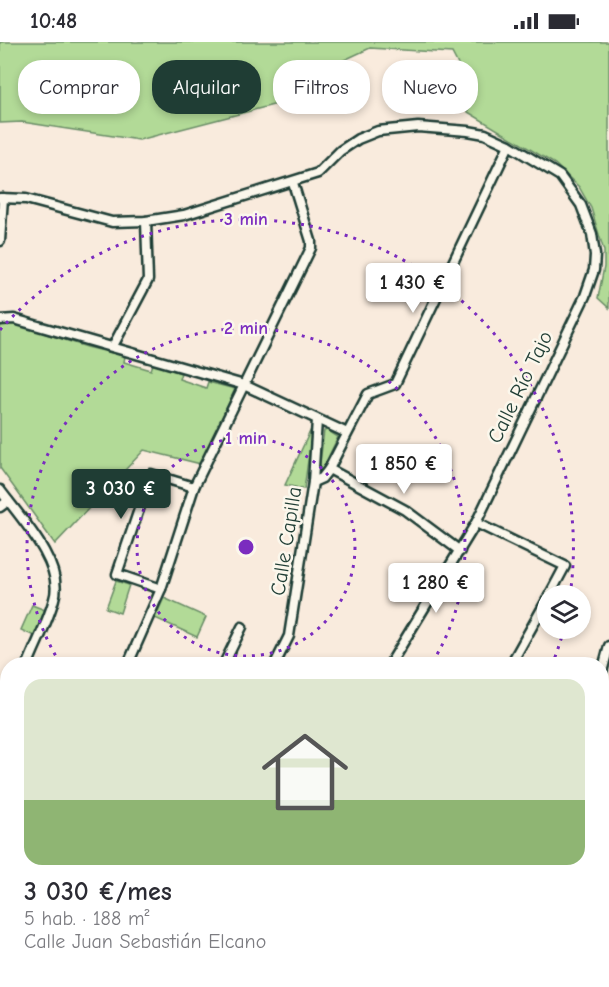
<!DOCTYPE html>
<html lang="es">
<head>
<meta charset="utf-8">
<style>
	:root { --surface:#fff; --page:#f7f7f7; --text:#2b2b33; --muted:#7c7c81; --accent:#1f3d34 }
	body { margin:0; font-family:"Comic Neue",sans-serif; background:var(--page); color:var(--text); height:100vh; display:flex; flex-direction:column; font-size:22px; white-space:nowrap }
	* { box-sizing:border-box; margin:0 }
	p { font-size:20px; color:var(--muted) }
	.icon { flex:none; width:33px; height:33px; fill:none; stroke:currentColor; stroke-width:2; stroke-linecap:round; stroke-linejoin:round }
	.map { position:relative; flex:1; overflow:hidden }
	.drawer { position:absolute; left:0px; top:615px; width:609px; height:330px; display:flex; flex-direction:column; background:var(--surface); border-radius:24px 24px 0 0; box-shadow:0 3px 9px #0003 }
	.drawer>* { flex:none }
	.banner { position:absolute; left:18px; top:18px; width:573px; height:54px; display:flex; gap:12px }
	.buttons { position:absolute; left:537px; top:543px; display:grid; gap:12px }
	.buttons a { display:grid; place-items:center; width:54px; height:54px; border-radius:50%; background:var(--surface); box-shadow:0 3px 9px #0003; font-size:30px }
	.price { position:absolute; translate:-50% -51px; padding:0 14px; border-radius:6px; background:#fff; color:#222; font-size:20px; line-height:39px; filter:drop-shadow(0 2px 3px #0008) }
	.price::after { content:''; position:absolute; left:50%; top:36px; width:18px; height:14px; margin-left:-9px; background:inherit; clip-path:polygon(0 0,100% 0,50% 100%) }
	.price.on { background:var(--accent); color:#fff }
	ul { padding:0; list-style:none }
	li { display:grid; align-content:center; gap:12px; height:318px; padding:0 24px }
	li span { display:grid; place-items:center; height:186px; border-radius:18px; color:#555 }
	li>.icon { margin-inline-start:auto }
	span .icon { width:108px; height:108px; fill:#fffc; stroke-width:1 }
	li b { font-size:26px }
	.tag { padding:0 21px; border-radius:24px; background:var(--surface); box-shadow:0 3px 9px #0003; font-size:21px; line-height:54px }
	.tag.on { background:var(--accent); color:#fff }
	.status { display:flex; justify-content:space-between; align-items:center; height:42px; padding:0 30px; background:var(--surface); direction:ltr }
	.status svg { height:16px; fill:currentColor }
	.map>svg:first-child { display:block }
	.green { fill:#b2da97; stroke:#688c66; stroke-width:1.5 }
	.lines { fill:none; stroke-linecap:round; stroke-linejoin:round }
	.minor-casing { stroke:#1f3d34; stroke-width:13 }
	.minor { stroke:#fbf7ec; stroke-width:8 }
	.ring { fill:none; stroke:#7b2cbf; stroke-width:3; stroke-dasharray:3 6 }
	.labels { text-anchor:middle; dominant-baseline:central; stroke-width:5; stroke-linejoin:round; paint-order:stroke }
	.street-label { font-size:21px; fill:#1f3d34; stroke:#fbf7ec }
	.centre { fill:#7b2cbf; stroke:#fbf7ec; stroke-width:3 }
	.ring-label { font-size:18px; text-anchor:middle; font-weight:bold; fill:#7b2cbf; stroke:#fbf7ec; stroke-width:5; stroke-linejoin:round; paint-order:stroke }
</style>
</head>
<body>
<div class="status"><b>10:48</b><svg viewBox="0 0 49 12"><path d="M0 12V9h3v3zM5 12V6h3v6zM10 12V3h3v9zM15 12V0h3v12zM26 1h20v11H26zM47 4h2v5h-2z"/></svg></div>
<div class="map">
<svg width="609" height="945" viewBox="0 0 609 945">
	<rect width="100%" height="100%" fill="#f9ebdd"/>
	<filter id="ink" filterUnits="userSpaceOnUse"><feTurbulence type="fractalNoise" baseFrequency=".0167" numOctaves="2"/><feDisplacementMap in="SourceGraphic" scale="12" xChannelSelector="R" yChannelSelector="G"/><feConvolveMatrix kernelMatrix="1 2 1 2 8 2 1 2 1" color-interpolation-filters="sRGB"/></filter>
	<g filter="url(#ink)">
		<g class="green">
			<polygon points="0,0 609,0 609,266 598,256 604,225 604,209 591,166 579,145 555,122 468,70 466,38 452,11 370,6 312,33 277,62 139,98 22,80 0,81"/>
			<polygon points="12,281 87,305 125,314 124,320 151,328 153,322 181,331 179,337 206,346 208,340 235,347 201,422 144,408 55,502 0,426 0,284"/>
			<polygon points="313,383 304,447 285,443"/>
			<polygon points="327,388 338,395 321,430 319,429 324,389"/>
			<polygon points="116,539 129,543 120,571 106,566"/>
			<polygon points="164,556 206,575 197,595 155,576"/>
			<polygon points="32,563 45,568 34,594 21,588"/>
		</g>
		<g class="lines">
			<g class="minor-casing">
				<g id="minor">
					<polyline points="0,156 26,157 112,180 146,179 184,173 318,131 340,109 358,97 378,89 418,85 468,89 485,92 509,103 560,134 581,163 592,192 595,213 594,228 585,254 476,481 390,622"/>
					<polyline points="0,199 3,156"/>
					<polyline points="0,278 14,277 244,343 347,391"/>
					<polyline points="113,304 148,238 146,179"/>
					<polyline points="329,427 405,468 460,509"/>
					<polyline points="313,440 322,436 329,427 368,352 395,342 509,103"/>
					<path d="M0,448c20,27 65,75 54,109 -6,23 -18,44 -26,65"/>
					<polyline points="0,465 8,459"/>
					<polyline points="476,481 565,524 549,554"/>
					<polyline points="161,547 117,532 151,432 194,445"/>
					<polyline points="128,622 161,547 194,445 311,206 311,199 293,141"/>
					<polyline points="224,622 242,585"/>
					<polyline points="275,622 289,594 313,440 317,378"/>
					<polyline points="511,622 548,556"/>
					<polyline points="602,630 609,604"/>
					<polyline points="602,680 609,682"/>
					<polyline points="0,689 8,671"/>
					<polyline points="602,742 609,744"/>
					<polyline points="0,771 8,773"/>
					<polyline points="0,928 8,913"/>
					<polyline points="293,938 303,945"/>
					<polyline points="127,945 129,938"/>
					<polyline points="370,945 373,938"/>
					<polyline points="510,945 513,938"/>
					<polyline points="602,945 609,921"/>
				</g>
			</g>
			<use href="#minor" class="minor"/>
		</g>
	</g>
	<g class="ring">
		<circle cx="246" cy="505" r="109"/>
		<path d="M60 621A219 219 0 1 1 432 621"/>
		<path d="M564 587A328 328 0 0 1 553 620M0 288A328 328 0 0 1 570 553"/>
	</g>
	<g class="labels">
		<g class="street-label">
			<text transform="translate(520 345) rotate(-64)">Calle Río Tajo</text>
			<text transform="translate(286 499) rotate(-81)">Calle Capilla</text>
		</g>
	</g>
	<circle cx="246" cy="505" r="9" class="centre"/>
	<g class="ring-label">
		<text x="246" y="183">3 min</text>
		<text x="246" y="292">2 min</text>
		<text x="246" y="402">1 min</text>
	</g>
</svg>
<div class="buttons">
<a><svg class="icon" aria-label="layers" viewBox="0 0 24 24"><path d="M12 4l9 5-9 5-9-5zM3 14l9 5 9-5"/></svg></a>
</div>
<b class="price" style="left:413px;top:272px">1 430 €</b>
<b class="price" style="left:404px;top:453px">1 850 €</b>
<b class="price on" style="left:121px;top:478px">3 030 €</b>
<b class="price" style="left:436px;top:572px">1 280 €</b>
<div class="banner">
<a class="tag">Comprar</a>
<a class="tag on">Alquilar</a>
<a class="tag">Filtros</a>
<a class="tag">Nuevo</a>
</div>
<section class="drawer">
<ul>
<li><span style="background:linear-gradient(#dfe7d0 65%,#8fb573 0)"><svg class="icon" aria-label="home" viewBox="0 0 24 24"><path d="M3 11l9-7 9 7M6 9v11h12V9"/></svg></span><div><b>3 030 €/mes</b><p>5 hab. · 188 m²</p><p>Calle Juan Sebastián Elcano</p></div></li>
</ul>
</section>
</div>
</body>
</html>
